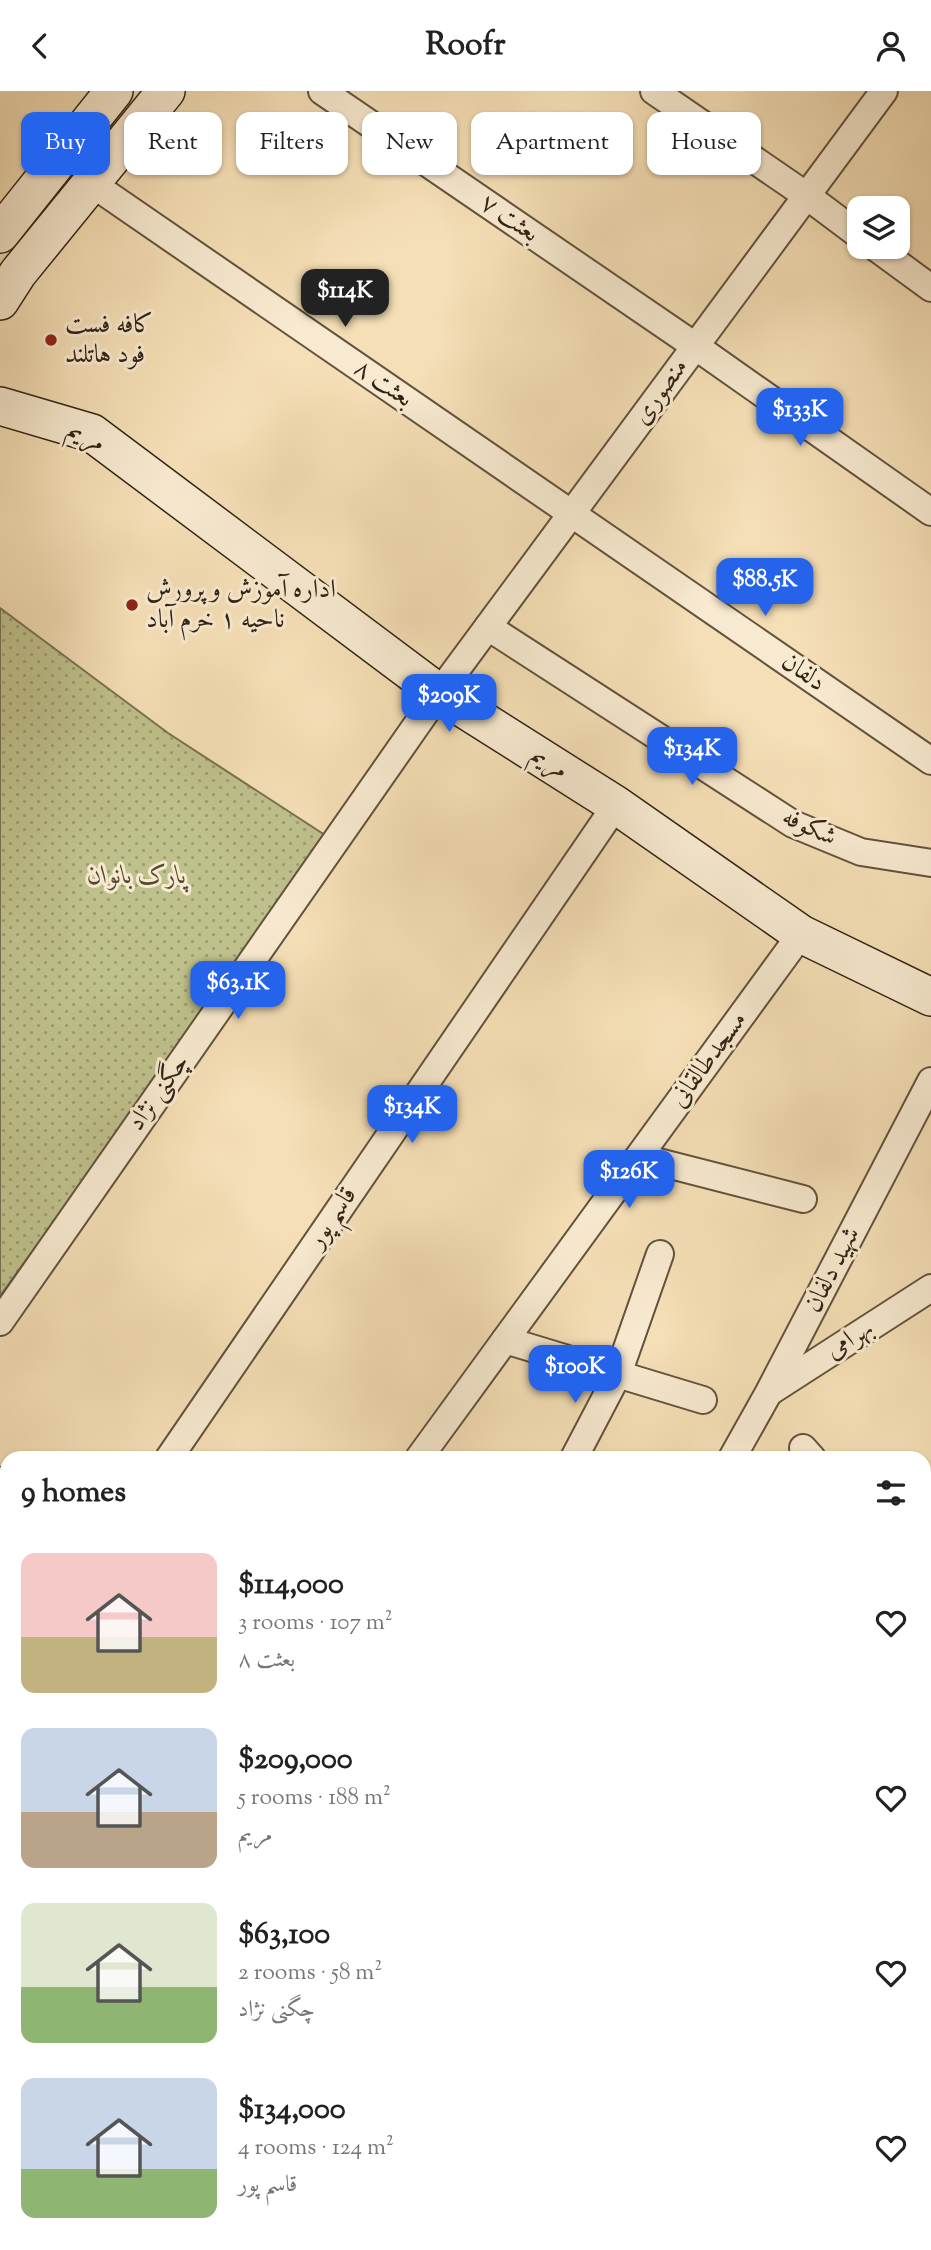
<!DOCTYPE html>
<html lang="en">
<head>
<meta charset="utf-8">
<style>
	:root { --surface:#fff; --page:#f2f2f2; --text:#222; --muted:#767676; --accent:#2563eb }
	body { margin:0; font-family:"Sorts Mill Goudy",Amiri,serif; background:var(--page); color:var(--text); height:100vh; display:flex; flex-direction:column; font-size:26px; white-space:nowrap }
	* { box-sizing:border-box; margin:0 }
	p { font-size:23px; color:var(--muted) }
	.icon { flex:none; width:38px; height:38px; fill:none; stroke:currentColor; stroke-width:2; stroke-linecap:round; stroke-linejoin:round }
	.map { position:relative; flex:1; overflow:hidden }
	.panel { position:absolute; left:0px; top:1360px; width:931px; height:800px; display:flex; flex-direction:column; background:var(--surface); border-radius:21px 21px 0 0; box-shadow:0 2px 5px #0004 }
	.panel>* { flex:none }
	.guide { position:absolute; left:21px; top:21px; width:889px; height:63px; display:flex; gap:14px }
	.controls { position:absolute; left:847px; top:105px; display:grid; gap:14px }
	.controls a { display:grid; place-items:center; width:63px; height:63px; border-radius:14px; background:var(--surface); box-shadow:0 2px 5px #0004; font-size:35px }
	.price { position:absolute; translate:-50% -60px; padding:0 16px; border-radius:14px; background:var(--accent); color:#fff; font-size:23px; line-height:46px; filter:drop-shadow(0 2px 4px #0008) }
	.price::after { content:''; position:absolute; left:50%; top:42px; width:21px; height:16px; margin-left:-10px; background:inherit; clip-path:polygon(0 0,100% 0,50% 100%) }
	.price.selected { background:#222; color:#fff }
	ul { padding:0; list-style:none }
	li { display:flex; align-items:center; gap:21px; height:175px; padding:0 21px }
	li span { display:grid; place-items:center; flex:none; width:196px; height:140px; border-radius:14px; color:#555 }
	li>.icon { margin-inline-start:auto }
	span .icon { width:84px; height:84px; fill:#fffc; stroke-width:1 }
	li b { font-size:30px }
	h2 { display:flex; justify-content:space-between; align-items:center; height:84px; padding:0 21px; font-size:30px }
	.chip { padding:0 24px; border-radius:14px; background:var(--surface); box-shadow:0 2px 5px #0004; font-size:24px; line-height:63px }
	.chip.selected { background:var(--accent); color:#fff }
	header { display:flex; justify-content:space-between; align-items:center; height:91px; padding:0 21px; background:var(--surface); font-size:32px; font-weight:700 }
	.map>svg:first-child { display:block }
	.grass { fill:url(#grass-dots); stroke:#787250; stroke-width:2 }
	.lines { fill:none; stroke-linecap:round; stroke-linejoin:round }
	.river { stroke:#9dbda8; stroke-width:49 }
	.street-casing { stroke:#62523d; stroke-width:30 }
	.secondary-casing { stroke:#312315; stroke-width:40 }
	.street { stroke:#f8ead0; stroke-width:26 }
	.secondary { stroke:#f8ead0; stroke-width:37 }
	.poi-dot { fill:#8f2418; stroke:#f8ead0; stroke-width:2.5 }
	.labels { text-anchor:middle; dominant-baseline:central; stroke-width:6; stroke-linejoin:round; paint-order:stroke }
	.street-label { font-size:26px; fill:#312315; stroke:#f8ead0 }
	.poi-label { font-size:26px; fill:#312315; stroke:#f8ead0; text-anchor:start }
	.park-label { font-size:26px; font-style:italic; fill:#544a33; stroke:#f8ead0 }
</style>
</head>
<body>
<header><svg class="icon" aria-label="back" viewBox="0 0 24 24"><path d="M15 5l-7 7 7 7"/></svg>Roofr<svg class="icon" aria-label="person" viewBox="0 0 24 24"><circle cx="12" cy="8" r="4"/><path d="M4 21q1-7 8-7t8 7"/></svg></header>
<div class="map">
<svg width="931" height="2159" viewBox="0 0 931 2159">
	<defs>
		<pattern id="grass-dots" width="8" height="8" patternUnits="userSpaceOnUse" patternTransform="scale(1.75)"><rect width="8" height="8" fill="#bfc18c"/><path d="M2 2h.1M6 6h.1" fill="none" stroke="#9c9c71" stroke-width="1.8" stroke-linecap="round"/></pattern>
	</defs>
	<rect width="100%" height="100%" fill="#f5dfb6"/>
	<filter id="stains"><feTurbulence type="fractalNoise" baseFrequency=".00286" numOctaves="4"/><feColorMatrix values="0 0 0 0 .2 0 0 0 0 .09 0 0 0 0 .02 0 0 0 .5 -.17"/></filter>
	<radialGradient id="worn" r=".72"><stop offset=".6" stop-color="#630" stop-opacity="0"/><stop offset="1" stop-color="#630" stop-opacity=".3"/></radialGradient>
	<g class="grass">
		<polygon points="0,517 168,642 331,748 0,1205"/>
		<polygon points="0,1713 7,1717 7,1832 0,1829"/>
	</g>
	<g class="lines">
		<g class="river">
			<polyline points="0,1610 7,1614"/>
			<polyline points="646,2152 651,2159"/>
		</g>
		<g class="street-casing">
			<g id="street">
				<polyline points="322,0 695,255 931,421"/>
				<polyline points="654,0 807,105 859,144"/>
				<polyline points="91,92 931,670"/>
				<polyline points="875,156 931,197"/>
				<polyline points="488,536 793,733 861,761 931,772"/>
				<polyline points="639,1066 803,1108"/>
				<polyline points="0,1231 439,602 884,0"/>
				<polyline points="505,1249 703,1309"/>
				<polyline points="771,1300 931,1197"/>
				<polyline points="803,1357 812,1367"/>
				<polyline points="169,1367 616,714"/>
				<polyline points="419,1367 801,843"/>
				<polyline points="574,1367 618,1283 660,1163"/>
				<polyline points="732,1367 769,1301 931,990"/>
				<polyline points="924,1497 931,1505"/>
				<polyline points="924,1559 931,1554"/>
				<polyline points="924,1873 931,1868"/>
				<polyline points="0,1891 7,1885"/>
				<polyline points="0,2153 7,2147"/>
				<polyline points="313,2159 321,2152"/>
			</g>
		</g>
		<g class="secondary-casing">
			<g id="secondary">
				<polyline points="0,143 114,0"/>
				<polyline points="0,210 18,182 166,0"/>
				<polyline points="0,315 92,342 439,602 616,714 801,843 931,906"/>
				<polyline points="0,1395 7,1401"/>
				<polyline points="0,1474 7,1479"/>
				<polyline points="0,1857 7,1860"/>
				<polyline points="924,1953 931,1951"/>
				<polyline points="924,2117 931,2113"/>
				<polyline points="432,2152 438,2159"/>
				<polyline points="498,2152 504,2159"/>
				<polyline points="777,2152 782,2159"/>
				<polyline points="853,2159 864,2152"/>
				<polyline points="912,2159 924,2152"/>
			</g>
		</g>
		<use href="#street" class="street"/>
		<use href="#secondary" class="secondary"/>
	</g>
	<g class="poi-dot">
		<circle cx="51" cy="249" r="7"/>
		<circle cx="132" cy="514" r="7"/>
	</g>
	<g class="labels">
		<g class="street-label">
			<text transform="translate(509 128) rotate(34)">بعثت ۷</text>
			<text transform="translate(383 293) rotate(34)">بعثت ۸</text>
			<text transform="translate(661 301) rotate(-54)">منصوری</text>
			<text transform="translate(86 346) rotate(26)">مریم</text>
			<text transform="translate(803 582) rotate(35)">دلفان</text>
			<text transform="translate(549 672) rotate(32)">مریم</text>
			<text transform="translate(809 737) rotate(25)">شکوفه</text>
			<text transform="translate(709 969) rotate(-54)">مسجدطالقانی</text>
			<text transform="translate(159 1002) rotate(-55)">چگنی نژاد</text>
			<text transform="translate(333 1127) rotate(-56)">قاسم پور</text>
			<text transform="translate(833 1179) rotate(-63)">شهید دلفان</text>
			<text transform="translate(850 1249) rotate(-33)">بهرامی</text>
		</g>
		<g class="poi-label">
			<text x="65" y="234">کافه فست<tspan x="65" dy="30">فود هاتلند</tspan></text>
			<text x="146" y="499">اداره آموزش و پرورش<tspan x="146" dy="30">ناحیه ۱ خرم آباد</tspan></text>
		</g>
		<g class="park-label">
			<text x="137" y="785">پارک بانوان</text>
		</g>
	</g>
	<rect width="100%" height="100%" filter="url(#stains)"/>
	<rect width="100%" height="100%" fill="url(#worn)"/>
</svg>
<div class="controls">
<a><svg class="icon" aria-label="layers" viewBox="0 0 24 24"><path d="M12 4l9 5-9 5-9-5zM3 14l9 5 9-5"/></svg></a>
</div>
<b class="price selected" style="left:345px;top:238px">$114K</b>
<b class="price" style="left:800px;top:357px">$133K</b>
<b class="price" style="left:765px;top:527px">$88.5K</b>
<b class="price" style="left:449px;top:643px">$209K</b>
<b class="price" style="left:692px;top:696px">$134K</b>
<b class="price" style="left:238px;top:930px">$63.1K</b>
<b class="price" style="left:412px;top:1054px">$134K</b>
<b class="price" style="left:629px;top:1119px">$126K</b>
<b class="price" style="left:575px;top:1314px">$100K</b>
<div class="guide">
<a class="chip selected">Buy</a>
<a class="chip">Rent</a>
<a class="chip">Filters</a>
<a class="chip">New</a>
<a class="chip">Apartment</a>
<a class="chip">House</a>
</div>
<section class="panel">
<h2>9 homes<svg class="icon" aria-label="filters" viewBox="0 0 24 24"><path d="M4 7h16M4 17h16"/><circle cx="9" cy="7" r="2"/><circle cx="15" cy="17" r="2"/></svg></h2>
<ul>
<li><span style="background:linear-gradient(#f6c9c9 60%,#c2b280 0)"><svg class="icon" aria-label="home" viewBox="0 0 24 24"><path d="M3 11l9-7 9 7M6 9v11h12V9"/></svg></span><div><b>$114,000</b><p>3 rooms · 107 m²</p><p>بعثت ۸</p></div><svg class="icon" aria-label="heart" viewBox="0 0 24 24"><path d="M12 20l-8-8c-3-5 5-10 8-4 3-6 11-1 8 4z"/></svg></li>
<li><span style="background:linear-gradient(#c9d6e8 60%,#b9a48a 0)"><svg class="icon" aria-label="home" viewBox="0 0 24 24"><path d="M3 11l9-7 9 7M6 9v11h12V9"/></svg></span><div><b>$209,000</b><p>5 rooms · 188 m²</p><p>مریم</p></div><svg class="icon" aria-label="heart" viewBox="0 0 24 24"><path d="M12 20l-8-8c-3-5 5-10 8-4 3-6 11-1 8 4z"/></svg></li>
<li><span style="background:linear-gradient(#dfe7d0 60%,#8fb573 0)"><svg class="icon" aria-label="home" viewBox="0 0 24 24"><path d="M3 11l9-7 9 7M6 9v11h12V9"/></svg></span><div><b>$63,100</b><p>2 rooms · 58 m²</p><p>چگنی نژاد</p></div><svg class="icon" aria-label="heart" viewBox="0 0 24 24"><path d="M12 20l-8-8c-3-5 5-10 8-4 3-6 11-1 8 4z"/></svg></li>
<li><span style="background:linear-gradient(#c9d6e8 65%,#8fb573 0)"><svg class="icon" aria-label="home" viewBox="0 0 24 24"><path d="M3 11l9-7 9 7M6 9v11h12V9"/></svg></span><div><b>$134,000</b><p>4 rooms · 124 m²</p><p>قاسم پور</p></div><svg class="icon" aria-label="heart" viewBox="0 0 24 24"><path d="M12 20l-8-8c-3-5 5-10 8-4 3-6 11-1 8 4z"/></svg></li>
</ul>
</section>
</div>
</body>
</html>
